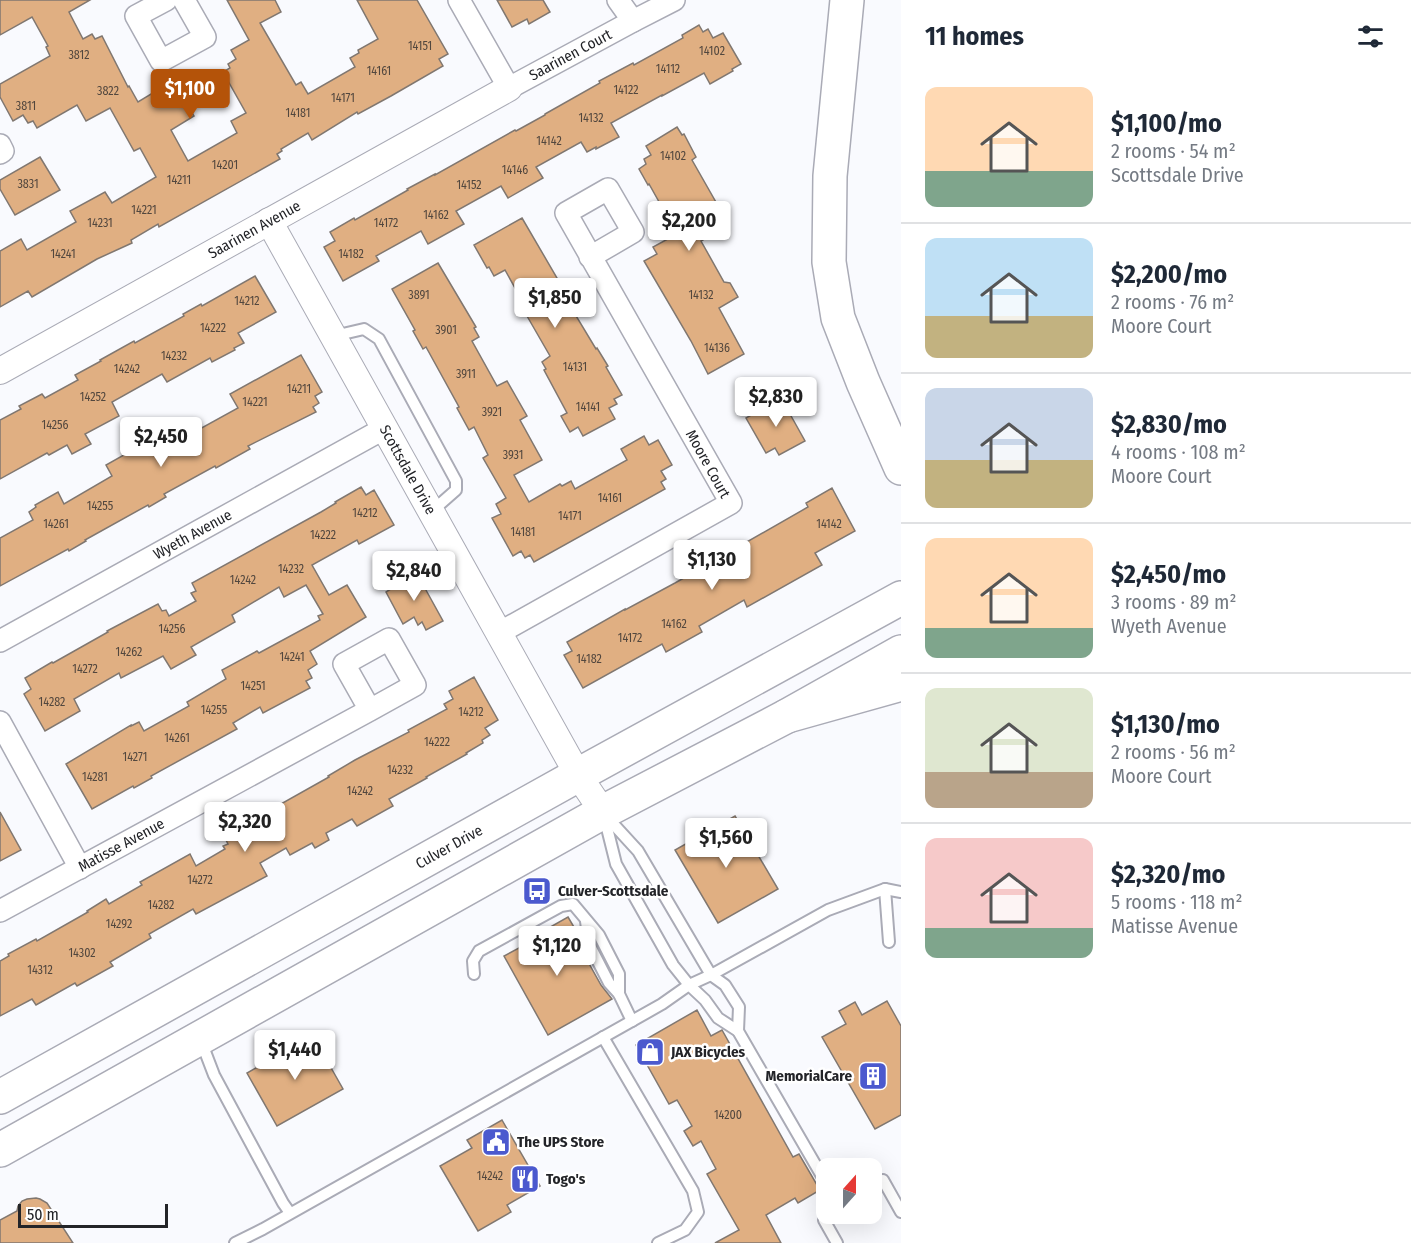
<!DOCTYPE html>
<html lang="en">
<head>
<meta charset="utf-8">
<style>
	:root { --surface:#fff; --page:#f6f6f7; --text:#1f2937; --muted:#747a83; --line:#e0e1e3; --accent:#b45309 }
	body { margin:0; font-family:"Fira Sans Condensed",sans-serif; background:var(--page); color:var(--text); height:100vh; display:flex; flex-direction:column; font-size:22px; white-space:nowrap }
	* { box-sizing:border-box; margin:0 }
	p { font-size:20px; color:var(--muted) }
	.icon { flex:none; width:33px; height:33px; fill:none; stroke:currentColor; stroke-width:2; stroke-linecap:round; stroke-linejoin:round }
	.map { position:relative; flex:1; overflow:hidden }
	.details { display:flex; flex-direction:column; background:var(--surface); width:510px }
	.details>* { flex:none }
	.needle { width:39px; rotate:21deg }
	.controls { position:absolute; left:816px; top:1158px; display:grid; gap:12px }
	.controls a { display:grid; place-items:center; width:66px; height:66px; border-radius:12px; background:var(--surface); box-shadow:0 6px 24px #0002; font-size:30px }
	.scale { position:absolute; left:18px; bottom:15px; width:150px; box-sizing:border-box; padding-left:6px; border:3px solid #232428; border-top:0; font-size:16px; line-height:21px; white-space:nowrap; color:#232428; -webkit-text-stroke:4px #fff; paint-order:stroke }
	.price { position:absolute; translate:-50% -51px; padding:0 14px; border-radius:6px; background:#fff; color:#222; font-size:20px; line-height:39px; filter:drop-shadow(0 2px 3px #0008) }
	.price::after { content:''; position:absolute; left:50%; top:36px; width:18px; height:14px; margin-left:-9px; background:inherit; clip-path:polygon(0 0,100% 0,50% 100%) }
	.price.on { background:var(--accent); color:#fff }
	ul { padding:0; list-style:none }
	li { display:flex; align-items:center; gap:18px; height:150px; padding:0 24px }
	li+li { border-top:2px solid var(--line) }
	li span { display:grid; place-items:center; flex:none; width:168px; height:120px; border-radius:12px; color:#555 }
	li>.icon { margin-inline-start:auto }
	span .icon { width:72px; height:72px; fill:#fffc; stroke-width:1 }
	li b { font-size:26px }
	h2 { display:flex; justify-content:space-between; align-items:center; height:72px; padding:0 24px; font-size:26px }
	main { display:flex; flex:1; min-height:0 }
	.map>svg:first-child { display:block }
	.building { fill:#e0af82; stroke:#807770; stroke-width:1.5 }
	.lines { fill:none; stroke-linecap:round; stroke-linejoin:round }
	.service-casing { stroke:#aaabb6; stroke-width:14 }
	.minor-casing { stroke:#aaabb6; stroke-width:24 }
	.tertiary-casing { stroke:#aaabb6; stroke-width:28 }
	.primary-casing { stroke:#aaabb6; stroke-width:36 }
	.motorway-casing { stroke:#aaabb6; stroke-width:36 }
	.service { stroke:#fff; stroke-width:10 }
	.minor { stroke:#fff; stroke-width:21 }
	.tertiary { stroke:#fff; stroke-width:26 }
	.primary { stroke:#fff; stroke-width:33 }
	.motorway { stroke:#fff; stroke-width:33 }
	.labels { text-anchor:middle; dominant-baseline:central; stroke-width:5; stroke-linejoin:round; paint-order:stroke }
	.number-label { font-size:12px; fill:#52473e }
	.street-label { font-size:15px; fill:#232428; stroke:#fff }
	.poi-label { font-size:15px; font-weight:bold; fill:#232428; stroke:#fff; text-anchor:start }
</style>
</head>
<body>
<main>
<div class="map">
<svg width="901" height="1243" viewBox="0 0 901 1243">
	<rect width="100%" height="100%" fill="#f9fafe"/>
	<g class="building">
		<polygon points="0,0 90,0 69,12 83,39 92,34 95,39 102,36 128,87 129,86 138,102 161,88 166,96 173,91 177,99 182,97 194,116 171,130 188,161 237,133 231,121 246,113 223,72 230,68 228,64 236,59 231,50 249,40 227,0 275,0 281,12 260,23 296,85 301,82 308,94 355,67 350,58 359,53 358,50 378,39 357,0 417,0 448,54 439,59 443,66 391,96 358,114 357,112 312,140 308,133 281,149 282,151 277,154 280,159 159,227 158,224 131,240 132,243 97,259 32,297 28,291 0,307 0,251 21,239 27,250 76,222 70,211 105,192 112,203 156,177 140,148 134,151 110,108 86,121 77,105 37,128 33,121 28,123 23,115 13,121 0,97 0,84 50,56 46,47 48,46 32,17 0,35"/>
		<polygon points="497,0 543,0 550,12 529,24 527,19 512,27"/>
		<polygon points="699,25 703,32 708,29 713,38 723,33 741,64 732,69 733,71 710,84 704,73 662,96 662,95 611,123 619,137 596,149 596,147 587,152 581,142 536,167 543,178 508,198 501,186 456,211 464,224 428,244 421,231 376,256 379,261 343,281 324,247 335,241 330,232 354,218 355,220 408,190 407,189 435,174 435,175 515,130 516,131 545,115 545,114 600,83 599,81 633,63 634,65 683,38 682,35"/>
		<polygon points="677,127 682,135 684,134 696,157 692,160 717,204 696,215 708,237 701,241 724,282 730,283 738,297 719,308 744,354 708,374 691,341 644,261 657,254 653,247 677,234 649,184 648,185 639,169 646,164 644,159 651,155 646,146"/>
		<polygon points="40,157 60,190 15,215 0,189 0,180"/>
		<polygon points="522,218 564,290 561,291 596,349 597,348 608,366 606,367 622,395 614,399 617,404 609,408 615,419 583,436 578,427 570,432 561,416 567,413 544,370 546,369 542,362 550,356 527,316 530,315 505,270 494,276 489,267 487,268 474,245"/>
		<polygon points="438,263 476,327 474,328 479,337 472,341 497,386 507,381 527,416 520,420 542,460 514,475 529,502 560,484 562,486 571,481 575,489 627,460 621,449 644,436 649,445 658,440 672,465 661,471 666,479 661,482 665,489 534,562 530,555 525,558 521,551 513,556 492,518 501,514 496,504 506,498 483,458 488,455 474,427 469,430 457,408 459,407 426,347 423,349 413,331 415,330 392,289"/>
		<polygon points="255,276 276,312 238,333 244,343 234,348 235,350 212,362 210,358 167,382 162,374 112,402 119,416 85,434 91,444 72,454 67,445 49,455 47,453 0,479 0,420 21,409 19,406 42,394 45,398 78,380 75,375 101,361 100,360 134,341 135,343 184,316 183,314 201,304 202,306"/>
		<polygon points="301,355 322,392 315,396 319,403 313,407 316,412 248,446 250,449 216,468 215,466 164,494 166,497 149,507 148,505 85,540 86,541 69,551 68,549 0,586 0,538 33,520 29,512 36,507 35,505 58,492 64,504 112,476 106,465 147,442 145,439 181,420 189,435 238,408 230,394"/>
		<polygon points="781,398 805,441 779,455 775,448 766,453 746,418"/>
		<polygon points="361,487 366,495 374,490 394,525 359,544 357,540 312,565 329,595 347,585 366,617 310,651 317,664 308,670 312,678 306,681 310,688 263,713 260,707 233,723 237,729 151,776 152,778 134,788 133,786 92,809 66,764 131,725 131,726 139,722 144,731 189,706 187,702 226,679 222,670 257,651 259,653 320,620 318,616 323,614 306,585 284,597 279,587 232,615 235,622 191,647 196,655 171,669 163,656 121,678 119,673 74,699 80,711 45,731 24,694 31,689 25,678 52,662 53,663 108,632 107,631 158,604 162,611 166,610 169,616 196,601 191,593 196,591 192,583 321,512 336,503 335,502"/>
		<polygon points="832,488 855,531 815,553 822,565 747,607 744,600 699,626 702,632 666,652 662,644 583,688 564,655 572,651 567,642 625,609 625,610 675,583 808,507 806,503"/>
		<polygon points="416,572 443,621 426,630 422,622 418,625 414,617 403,624 386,592 394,587 393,585"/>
		<polygon points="474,677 498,720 485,728 490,735 482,740 483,743 466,753 467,754 426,777 427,778 389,799 393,806 357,826 352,819 326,833 329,840 315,848 312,843 290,855 286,848 260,863 267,876 196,914 193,909 149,934 151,938 110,962 113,966 77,986 75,983 36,1005 32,999 0,1016 0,961 9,956 8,954 36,939 37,941 88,912 87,911 106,899 109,904 142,885 140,882 190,854 196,866 225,849 223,846 228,844 224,836 329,777 328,776 355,760 409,732 408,730 447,709 444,704 453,699 449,691"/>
		<polygon points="0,812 21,850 0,861"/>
		<polygon points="735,816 778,889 718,923 675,850"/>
		<polygon points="568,917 581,939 577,942 601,985 612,999 548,1035 504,956 547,933 545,930"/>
		<polygon points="887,1001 901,1026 901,1115 875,1129 822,1037 846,1024 839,1011 855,1002 862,1015"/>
		<polygon points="697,1010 711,1036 722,1030 793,1157 799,1154 820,1190 798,1203 795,1198 766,1215 781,1243 715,1243 739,1230 707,1174 716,1169 701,1141 693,1146 684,1131 692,1126 677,1100 669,1104 636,1045"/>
		<polygon points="313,1036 343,1089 277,1126 247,1073"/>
		<polygon points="502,1120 540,1186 507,1205 511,1212 478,1231 440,1166 472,1148 467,1140"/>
		<polygon points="36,1198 40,1199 47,1203 73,1243 0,1243 0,1220 17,1211 18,1206 22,1201 27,1199"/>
	</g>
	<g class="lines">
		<g class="service-casing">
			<g id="service">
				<polyline points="334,336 364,329 379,339 456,481 456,490 431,512"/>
				<polyline points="605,815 638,851 711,975 725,985 739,1007 738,1031"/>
				<polyline points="604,816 616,864 673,965 689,985 705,1000 718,1018 738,1031 826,1183"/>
				<polyline points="885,889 889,942"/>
				<polyline points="586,921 589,944 609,983 619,994"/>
				<polyline points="474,974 473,961 479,951 561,906 573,904 599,935 619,974 619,994 632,1021"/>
				<polyline points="603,1037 693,1191 698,1212 685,1230 658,1243"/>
				<polyline points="201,1041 214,1075 283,1203 290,1213"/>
				<polyline points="883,1180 901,1212"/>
				<polyline points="826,1211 824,1220 837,1243"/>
				<polyline points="235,1243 263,1229 662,1004 689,985 711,975 828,910 885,889 901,892"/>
			</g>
		</g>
		<g class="minor-casing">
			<g id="minor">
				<polyline points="166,0 136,16 161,61 205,37 184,0"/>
				<path id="s1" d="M459,0l50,88 124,-67 41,-21"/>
				<polyline points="618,0 633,21"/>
				<polyline points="0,145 3,151 0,153"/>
				<polyline points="499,633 731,503 566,213 608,189 633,232 590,257"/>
				<path id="s2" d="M0,641l385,-213"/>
				<polyline points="0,722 80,868"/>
				<path id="s3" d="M0,911l370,-201 45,-25 -26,-46 -45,25 26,46"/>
			</g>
		</g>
		<g class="tertiary-casing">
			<g id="tertiary">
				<path id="s4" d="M269,221l309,554 25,37"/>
				<path id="s5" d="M0,371l509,-283"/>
			</g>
		</g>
		<g class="primary-casing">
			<g id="primary">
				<path id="s6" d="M0,1097l578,-322 323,-177"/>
				<polyline points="0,1150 603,812 787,716 901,652"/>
			</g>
		</g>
		<g class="motorway-casing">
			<g id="motorway">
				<polyline points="847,0 830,176 829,262 838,318 863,382 901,468"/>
				<polyline points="787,716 901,684"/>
			</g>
		</g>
		<use href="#service" class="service"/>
		<use href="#minor" class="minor"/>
		<use href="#tertiary" class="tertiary"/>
		<use href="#primary" class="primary"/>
		<use href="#motorway" class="motorway"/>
	</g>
	<defs>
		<g id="bus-square" transform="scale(1.5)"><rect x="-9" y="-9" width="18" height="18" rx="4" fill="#4b59ce" stroke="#fff"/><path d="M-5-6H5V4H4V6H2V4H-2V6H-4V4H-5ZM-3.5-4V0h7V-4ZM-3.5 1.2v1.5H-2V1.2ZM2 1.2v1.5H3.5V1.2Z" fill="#fff"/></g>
		<g id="shop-square" transform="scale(1.5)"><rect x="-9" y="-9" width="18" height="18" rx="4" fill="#4b59ce" stroke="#fff"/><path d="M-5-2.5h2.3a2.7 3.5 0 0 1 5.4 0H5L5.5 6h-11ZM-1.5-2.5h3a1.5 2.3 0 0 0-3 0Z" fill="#fff"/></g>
		<g id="building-square" transform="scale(1.5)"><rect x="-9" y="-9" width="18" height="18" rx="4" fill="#4b59ce" stroke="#fff"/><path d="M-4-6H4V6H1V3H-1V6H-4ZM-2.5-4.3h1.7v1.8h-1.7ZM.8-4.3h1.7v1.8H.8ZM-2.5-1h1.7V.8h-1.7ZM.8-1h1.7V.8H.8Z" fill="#fff"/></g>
		<g id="civic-square" transform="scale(1.5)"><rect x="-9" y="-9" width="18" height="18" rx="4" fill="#4b59ce" stroke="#fff"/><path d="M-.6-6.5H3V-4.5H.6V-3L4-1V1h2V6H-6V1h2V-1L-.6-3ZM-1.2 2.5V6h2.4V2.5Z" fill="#fff"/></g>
		<g id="restaurant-square" transform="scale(1.5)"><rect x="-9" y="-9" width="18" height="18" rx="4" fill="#4b59ce" stroke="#fff"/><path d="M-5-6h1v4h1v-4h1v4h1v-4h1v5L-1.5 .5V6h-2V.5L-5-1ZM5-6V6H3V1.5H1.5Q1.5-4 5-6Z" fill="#fff"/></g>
	</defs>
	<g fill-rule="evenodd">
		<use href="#bus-square" x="537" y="891"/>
		<use href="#shop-square" x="650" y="1052"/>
		<use href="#building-square" x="873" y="1076"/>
		<use href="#civic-square" x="496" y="1142"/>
		<use href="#restaurant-square" x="525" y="1179"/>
	</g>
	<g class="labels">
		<g class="number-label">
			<text x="420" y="46">14151</text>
			<text x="712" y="51">14102</text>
			<text x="79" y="55">3812</text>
			<text x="668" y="69">14112</text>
			<text x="379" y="71">14161</text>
			<text x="626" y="90">14122</text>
			<text x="108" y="91">3822</text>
			<text x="343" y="98">14171</text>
			<text x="26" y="106">3811</text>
			<text x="298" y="113">14181</text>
			<text x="591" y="118">14132</text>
			<text x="549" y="141">14142</text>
			<text x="673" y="156">14102</text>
			<text x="225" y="165">14201</text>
			<text x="515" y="170">14146</text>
			<text x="179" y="180">14211</text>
			<text x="28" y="184">3831</text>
			<text x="469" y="185">14152</text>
			<text x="144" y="210">14221</text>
			<text x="436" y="215">14162</text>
			<text x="100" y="223">14231</text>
			<text x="386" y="223">14172</text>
			<text x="63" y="254">14241</text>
			<text x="351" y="254">14182</text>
			<text x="419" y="295">3891</text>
			<text x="701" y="295">14132</text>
			<text x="247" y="301">14212</text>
			<text x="213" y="328">14222</text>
			<text x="446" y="330">3901</text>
			<text x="717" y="348">14136</text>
			<text x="174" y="356">14232</text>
			<text x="575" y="367">14131</text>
			<text x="127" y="369">14242</text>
			<text x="466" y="374">3911</text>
			<text x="299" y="389">14211</text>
			<text x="93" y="397">14252</text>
			<text x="255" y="402">14221</text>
			<text x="588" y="407">14141</text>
			<text x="492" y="412">3921</text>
			<text x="55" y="425">14256</text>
			<text x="513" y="455">3931</text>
			<text x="610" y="498">14161</text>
			<text x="100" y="506">14255</text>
			<text x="365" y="513">14212</text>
			<text x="570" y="516">14171</text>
			<text x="56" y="524">14261</text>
			<text x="829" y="524">14142</text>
			<text x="523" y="532">14181</text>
			<text x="323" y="535">14222</text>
			<text x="291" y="569">14232</text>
			<text x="243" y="580">14242</text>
			<text x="674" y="624">14162</text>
			<text x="172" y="629">14256</text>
			<text x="630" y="638">14172</text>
			<text x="129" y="652">14262</text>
			<text x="292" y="657">14241</text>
			<text x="589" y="659">14182</text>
			<text x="85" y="669">14272</text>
			<text x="253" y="686">14251</text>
			<text x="52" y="702">14282</text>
			<text x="214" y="710">14255</text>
			<text x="471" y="712">14212</text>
			<text x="177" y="738">14261</text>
			<text x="437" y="742">14222</text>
			<text x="135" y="757">14271</text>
			<text x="400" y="770">14232</text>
			<text x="95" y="777">14281</text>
			<text x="360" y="791">14242</text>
			<text x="200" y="880">14272</text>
			<text x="161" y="905">14282</text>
			<text x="119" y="924">14292</text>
			<text x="82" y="953">14302</text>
			<text x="40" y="970">14312</text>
			<text x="728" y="1115">14200</text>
			<text x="490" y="1176">14242</text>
		</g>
		<g class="street-label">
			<text stroke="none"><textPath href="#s1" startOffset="171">Saarinen Court</textPath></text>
			<text stroke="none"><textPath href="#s5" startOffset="291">Saarinen Avenue</textPath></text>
			<text transform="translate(708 464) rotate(61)">Moore Court</text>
			<text stroke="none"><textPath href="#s4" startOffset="285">Scottsdale Drive</textPath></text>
			<text stroke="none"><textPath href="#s2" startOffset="220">Wyeth Avenue</textPath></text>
			<text stroke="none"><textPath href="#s3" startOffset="138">Matisse Avenue</textPath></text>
			<text stroke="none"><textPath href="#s6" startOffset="514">Culver Drive</textPath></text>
		</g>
		<g class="poi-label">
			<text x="558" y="891">Culver-Scottsdale</text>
			<text x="671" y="1052">JAX Bicycles</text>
			<text x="852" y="1076" text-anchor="end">MemorialCare</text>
			<text x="517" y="1142">The UPS Store</text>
			<text x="546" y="1179">Togo's</text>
		</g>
	</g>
</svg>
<div class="controls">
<a><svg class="needle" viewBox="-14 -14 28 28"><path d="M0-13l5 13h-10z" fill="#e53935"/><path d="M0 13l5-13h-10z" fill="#747a83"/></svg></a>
</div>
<div class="scale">50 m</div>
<b class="price on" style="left:190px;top:120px">$1,100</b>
<b class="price" style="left:689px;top:252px">$2,200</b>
<b class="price" style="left:555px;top:329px">$1,850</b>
<b class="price" style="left:776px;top:428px">$2,830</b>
<b class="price" style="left:161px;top:468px">$2,450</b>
<b class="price" style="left:712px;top:591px">$1,130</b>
<b class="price" style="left:414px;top:602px">$2,840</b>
<b class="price" style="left:245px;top:853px">$2,320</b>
<b class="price" style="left:726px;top:869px">$1,560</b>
<b class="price" style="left:557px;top:977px">$1,120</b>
<b class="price" style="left:295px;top:1081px">$1,440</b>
</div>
<section class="details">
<h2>11 homes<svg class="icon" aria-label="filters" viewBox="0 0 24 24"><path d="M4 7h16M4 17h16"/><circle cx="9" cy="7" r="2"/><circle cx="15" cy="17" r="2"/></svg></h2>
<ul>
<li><span style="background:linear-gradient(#ffd9b3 70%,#7fa58c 0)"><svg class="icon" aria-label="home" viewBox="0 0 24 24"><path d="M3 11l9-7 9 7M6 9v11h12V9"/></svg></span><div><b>$1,100/mo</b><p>2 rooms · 54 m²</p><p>Scottsdale Drive</p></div></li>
<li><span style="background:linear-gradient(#bfe0f5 65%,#c2b280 0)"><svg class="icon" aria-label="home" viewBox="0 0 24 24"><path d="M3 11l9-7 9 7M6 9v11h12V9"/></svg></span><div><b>$2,200/mo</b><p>2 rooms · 76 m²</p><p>Moore Court</p></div></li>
<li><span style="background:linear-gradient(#c9d6e8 60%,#c2b280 0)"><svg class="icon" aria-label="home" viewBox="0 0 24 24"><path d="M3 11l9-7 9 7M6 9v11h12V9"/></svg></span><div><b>$2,830/mo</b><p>4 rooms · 108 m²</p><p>Moore Court</p></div></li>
<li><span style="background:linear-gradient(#ffd9b3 75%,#7fa58c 0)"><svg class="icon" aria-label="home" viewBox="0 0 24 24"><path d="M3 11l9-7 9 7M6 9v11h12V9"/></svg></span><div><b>$2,450/mo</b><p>3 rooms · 89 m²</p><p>Wyeth Avenue</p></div></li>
<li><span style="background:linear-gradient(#dfe7d0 70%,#b9a48a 0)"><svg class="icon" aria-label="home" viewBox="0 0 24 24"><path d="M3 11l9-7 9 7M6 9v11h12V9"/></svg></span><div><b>$1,130/mo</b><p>2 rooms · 56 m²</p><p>Moore Court</p></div></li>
<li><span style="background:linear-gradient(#f6c9c9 75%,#7fa58c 0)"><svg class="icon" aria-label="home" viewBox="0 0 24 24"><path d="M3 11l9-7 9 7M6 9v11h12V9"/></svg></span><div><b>$2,320/mo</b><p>5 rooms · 118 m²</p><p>Matisse Avenue</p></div></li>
</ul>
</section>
</main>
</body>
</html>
